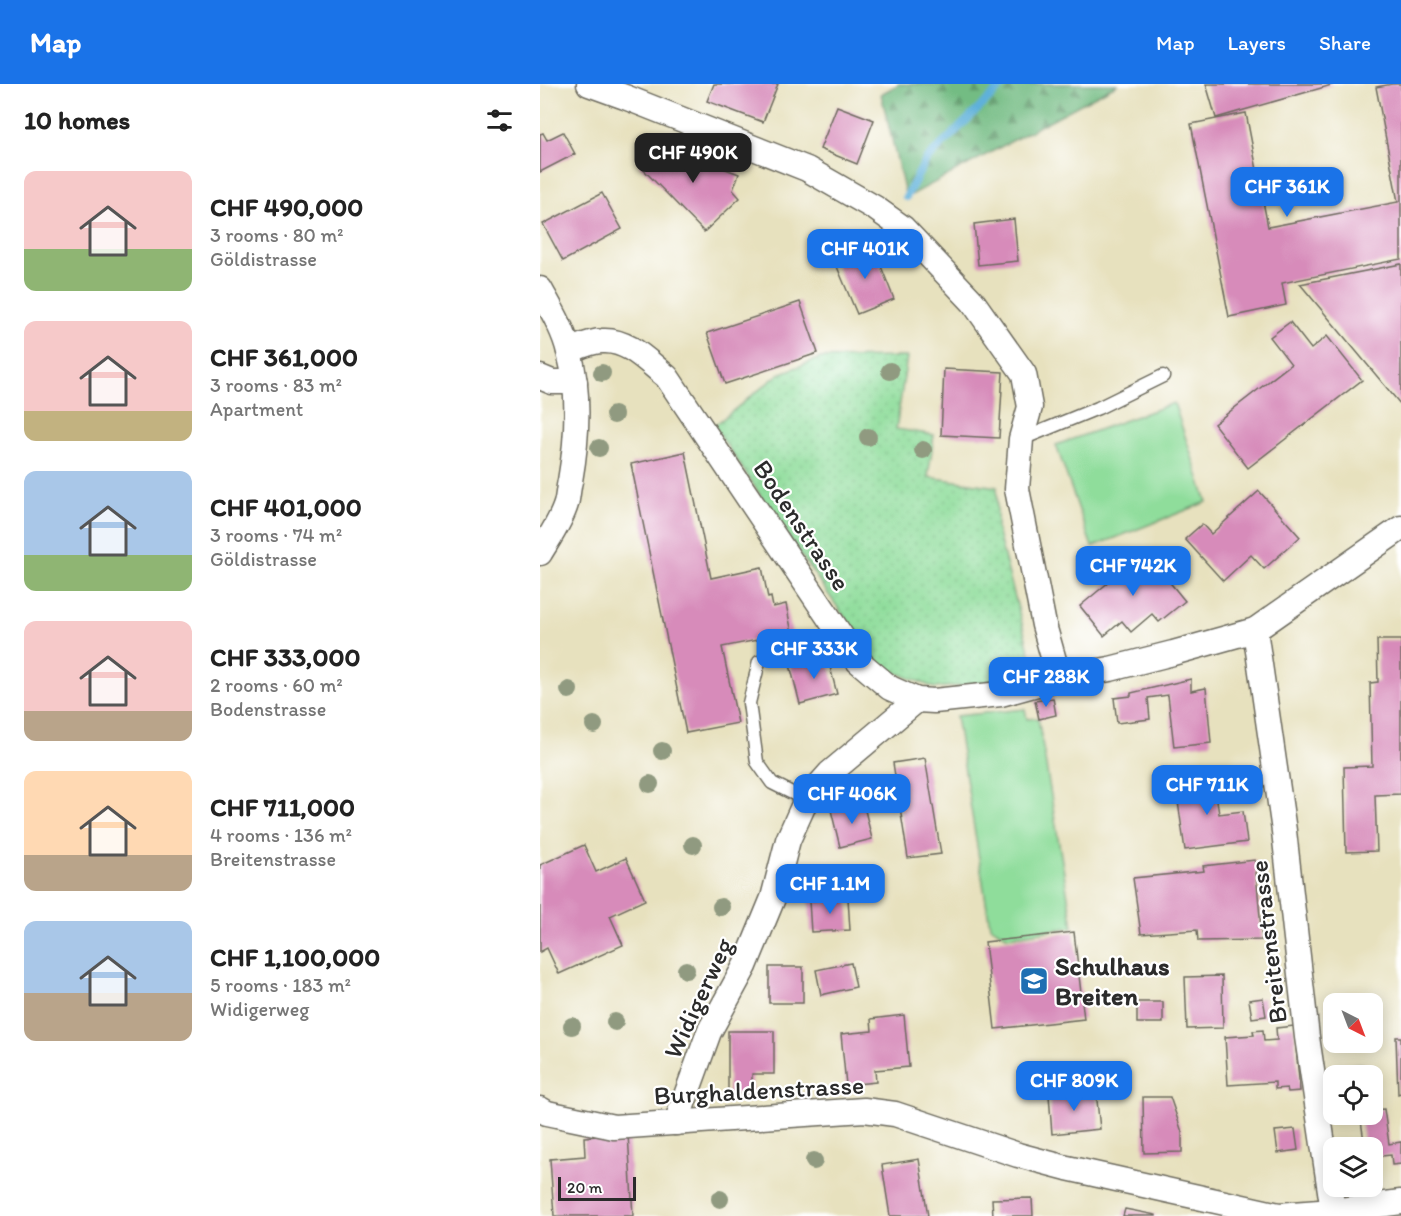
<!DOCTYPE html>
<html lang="en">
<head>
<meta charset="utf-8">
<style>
	:root { --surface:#fff; --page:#f6f6f6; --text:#222; --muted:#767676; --accent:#1a73e8 }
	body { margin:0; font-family:Itim,sans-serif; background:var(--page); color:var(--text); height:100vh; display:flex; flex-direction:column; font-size:22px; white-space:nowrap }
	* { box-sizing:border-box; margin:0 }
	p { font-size:20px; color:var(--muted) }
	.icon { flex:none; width:33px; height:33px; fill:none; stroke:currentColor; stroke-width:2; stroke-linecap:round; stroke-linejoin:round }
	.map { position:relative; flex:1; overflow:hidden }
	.sheet { display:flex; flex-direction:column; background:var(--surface); width:540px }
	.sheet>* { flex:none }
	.needle { width:39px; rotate:138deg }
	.tools { position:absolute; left:783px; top:909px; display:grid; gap:12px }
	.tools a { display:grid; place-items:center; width:60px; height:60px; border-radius:12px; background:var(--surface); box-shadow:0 3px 15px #0003; font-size:30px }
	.scale { position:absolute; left:18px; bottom:15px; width:78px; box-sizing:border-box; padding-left:6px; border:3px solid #2b2b2b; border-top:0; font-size:16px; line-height:21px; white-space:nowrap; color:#2b2b2b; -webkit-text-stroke:4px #fff; paint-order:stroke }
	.price { position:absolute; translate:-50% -51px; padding:0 14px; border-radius:12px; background:var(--accent); color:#fff; font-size:20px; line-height:39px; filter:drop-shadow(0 2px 3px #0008) }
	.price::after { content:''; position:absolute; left:50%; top:36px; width:18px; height:14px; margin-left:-9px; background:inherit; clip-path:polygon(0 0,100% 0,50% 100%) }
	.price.active { background:#222; color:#fff }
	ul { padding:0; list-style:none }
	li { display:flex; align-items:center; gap:18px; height:150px; padding:0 24px }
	li span { display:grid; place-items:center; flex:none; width:168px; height:120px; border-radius:12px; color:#555 }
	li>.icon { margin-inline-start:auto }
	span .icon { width:72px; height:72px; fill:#fffc; stroke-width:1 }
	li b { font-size:26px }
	h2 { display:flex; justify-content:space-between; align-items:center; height:72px; padding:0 24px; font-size:26px }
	header { display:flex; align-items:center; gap:36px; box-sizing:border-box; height:84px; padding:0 30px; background:var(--accent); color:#fff }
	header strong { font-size:28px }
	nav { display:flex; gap:33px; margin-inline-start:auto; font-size:21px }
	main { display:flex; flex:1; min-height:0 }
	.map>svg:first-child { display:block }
	.grass { fill:url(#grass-dots); stroke:#5d8463; stroke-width:1.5 }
	.forest { fill:url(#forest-firs); stroke:#4f7457; stroke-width:1.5 }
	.garden { fill:#8fdd9b; stroke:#5d8463; stroke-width:1.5 }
	.water { fill:url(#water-waves); stroke:#446e82; stroke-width:1.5 }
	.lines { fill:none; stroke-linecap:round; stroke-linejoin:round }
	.stream { stroke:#5eb1da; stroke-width:8 }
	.building { fill:#d78bba }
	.service-casing { stroke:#6d6b5e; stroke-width:15 }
	.minor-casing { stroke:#6d6b5e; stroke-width:27 }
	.service { stroke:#fff; stroke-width:12 }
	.minor { stroke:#fff; stroke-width:24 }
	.tree { fill:#909a80 }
	.labels { text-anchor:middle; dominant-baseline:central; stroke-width:4.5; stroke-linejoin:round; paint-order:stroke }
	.street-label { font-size:26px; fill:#2b2b2b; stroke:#fff }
	.poi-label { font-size:26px; font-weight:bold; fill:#2b2b2b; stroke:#fff; text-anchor:start }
</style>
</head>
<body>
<header>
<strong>Map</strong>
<nav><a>Map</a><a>Layers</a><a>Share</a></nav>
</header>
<main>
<section class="sheet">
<h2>10 homes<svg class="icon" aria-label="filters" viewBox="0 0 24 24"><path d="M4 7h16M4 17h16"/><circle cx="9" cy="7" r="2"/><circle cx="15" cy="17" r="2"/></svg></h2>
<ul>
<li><span style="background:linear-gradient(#f6c9c9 65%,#8fb573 0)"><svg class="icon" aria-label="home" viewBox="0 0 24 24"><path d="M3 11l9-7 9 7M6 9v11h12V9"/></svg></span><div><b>CHF 490,000</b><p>3 rooms · 80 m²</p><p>Göldistrasse</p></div></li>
<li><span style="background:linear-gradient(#f6c9c9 75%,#c2b280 0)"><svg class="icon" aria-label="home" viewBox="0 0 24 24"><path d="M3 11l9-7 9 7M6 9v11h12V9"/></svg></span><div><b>CHF 361,000</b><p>3 rooms · 83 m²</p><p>Apartment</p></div></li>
<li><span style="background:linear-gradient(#a9c7e8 70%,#8fb573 0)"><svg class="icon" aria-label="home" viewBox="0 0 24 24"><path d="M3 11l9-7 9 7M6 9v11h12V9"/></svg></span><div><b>CHF 401,000</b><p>3 rooms · 74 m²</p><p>Göldistrasse</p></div></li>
<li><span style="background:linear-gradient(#f6c9c9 75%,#b9a48a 0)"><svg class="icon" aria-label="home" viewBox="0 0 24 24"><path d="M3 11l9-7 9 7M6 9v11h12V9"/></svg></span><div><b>CHF 333,000</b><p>2 rooms · 60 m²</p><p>Bodenstrasse</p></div></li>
<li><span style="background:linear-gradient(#ffd9b3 70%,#b9a48a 0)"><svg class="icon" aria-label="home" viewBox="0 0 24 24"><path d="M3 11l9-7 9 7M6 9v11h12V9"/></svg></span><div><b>CHF 711,000</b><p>4 rooms · 136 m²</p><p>Breitenstrasse</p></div></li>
<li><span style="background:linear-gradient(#a9c7e8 60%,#b9a48a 0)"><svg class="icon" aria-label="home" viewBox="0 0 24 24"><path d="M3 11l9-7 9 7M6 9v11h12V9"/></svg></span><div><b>CHF 1,100,000</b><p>5 rooms · 183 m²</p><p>Widigerweg</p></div></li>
</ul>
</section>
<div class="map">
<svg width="861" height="1132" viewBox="0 0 861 1132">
	<defs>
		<pattern id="grass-dots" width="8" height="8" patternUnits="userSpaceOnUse" patternTransform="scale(1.5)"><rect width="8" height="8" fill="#8fdd9b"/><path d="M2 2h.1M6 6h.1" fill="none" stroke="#7cbe86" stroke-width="1.8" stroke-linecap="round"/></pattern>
		<pattern id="forest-firs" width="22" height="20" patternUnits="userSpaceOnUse" patternTransform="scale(1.5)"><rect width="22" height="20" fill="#73bc83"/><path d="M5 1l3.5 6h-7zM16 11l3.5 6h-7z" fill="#5f996b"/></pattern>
		<pattern id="water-waves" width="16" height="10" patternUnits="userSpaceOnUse" patternTransform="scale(1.5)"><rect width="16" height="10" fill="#5eb1da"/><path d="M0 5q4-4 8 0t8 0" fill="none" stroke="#4e90b1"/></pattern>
	</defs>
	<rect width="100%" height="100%" fill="#fff"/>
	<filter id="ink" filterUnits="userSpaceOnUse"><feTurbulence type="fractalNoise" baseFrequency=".0167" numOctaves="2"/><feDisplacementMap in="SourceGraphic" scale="12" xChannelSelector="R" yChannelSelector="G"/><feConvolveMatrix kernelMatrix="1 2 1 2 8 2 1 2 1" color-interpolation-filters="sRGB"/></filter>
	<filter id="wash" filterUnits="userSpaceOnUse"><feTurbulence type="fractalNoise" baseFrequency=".008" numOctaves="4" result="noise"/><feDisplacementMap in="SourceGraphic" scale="24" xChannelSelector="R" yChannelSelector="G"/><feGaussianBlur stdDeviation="1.35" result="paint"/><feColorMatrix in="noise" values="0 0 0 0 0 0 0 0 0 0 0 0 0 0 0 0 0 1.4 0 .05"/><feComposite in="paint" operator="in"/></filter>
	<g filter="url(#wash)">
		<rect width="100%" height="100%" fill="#e7e1be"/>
		<polygon class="grass" points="367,273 356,345 394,351 388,393 457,403 457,446 493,581 462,598 395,604 339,582 251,457 174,342 239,290 281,274"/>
		<polygon class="forest" points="359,0 578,0 366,114 341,10"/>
		<g class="garden">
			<polygon points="634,319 667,418 552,463 516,361"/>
			<polygon points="485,625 487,635 498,634 533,843 468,853 450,842 416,632"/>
		</g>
		<polygon class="water" points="821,980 822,991 810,991 809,981"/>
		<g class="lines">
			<polyline class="stream" points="366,113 386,76 464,0"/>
		</g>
		<g id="blocks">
			<g class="building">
				<polygon points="174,0 238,0 223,38 167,17"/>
				<polygon points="666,0 792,0 792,1 676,34"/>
				<polygon points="852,0 861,0 861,175 742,199 746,221 689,233 651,40 706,29 728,143 858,118 836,3"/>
				<polygon points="297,22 334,36 317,80 280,65"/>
				<polygon points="23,48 35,70 0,88 0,50 3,49 7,56"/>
				<polygon points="121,61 199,90 193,106 200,114 164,148 99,81"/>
				<polygon points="62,109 82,145 23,177 3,140"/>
				<polygon points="474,135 478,177 438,181 434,140"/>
				<polygon points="333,162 354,215 317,230 295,178"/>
				<polygon points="861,180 861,321 760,200"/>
				<polygon points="260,218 278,269 185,300 167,249"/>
				<polygon points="750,238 771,265 787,252 822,296 708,384 674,340 751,280 730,253"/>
				<polygon points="404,285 463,288 459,354 401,351"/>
				<polygon points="145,368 171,494 222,483 228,514 231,513 233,523 246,520 252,549 182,563 198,639 146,649 91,380"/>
				<polygon points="719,407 760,453 724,485 711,471 683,497 645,455 662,440 671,450"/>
				<polygon points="605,468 645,517 619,538 612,530 591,548 582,537 564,552 540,522"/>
				<polygon points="837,556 861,556 861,710 835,711 837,767 806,768 804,683 832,682 830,599 838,598"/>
				<polygon points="287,571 297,610 260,620 250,581"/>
				<polygon points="651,595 651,607 666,604 671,659 634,663 628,611 608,614 610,635 577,639 574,614 591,612 591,609"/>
				<polygon points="513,614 516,631 499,635 495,617"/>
				<polygon points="385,674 401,770 368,774 353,679"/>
				<polygon points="673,691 679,730 703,727 707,758 645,766 635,697"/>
				<polygon points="323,718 332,755 300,763 291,726"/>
				<polygon points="44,761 56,788 86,774 105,816 70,832 83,861 19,890 7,864 0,868 0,781"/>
				<polygon points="715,776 722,856 658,857 657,846 601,850 593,794 664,787 663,782"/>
				<polygon points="308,814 310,846 271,848 269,817"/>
				<polygon points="534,848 544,935 455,945 445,858"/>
				<polygon points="311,879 316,903 281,911 276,886"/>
				<rect x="229" y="883" width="34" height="36"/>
				<polygon points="682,892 683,944 647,945 645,893"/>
				<polygon points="723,914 726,932 712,934 709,916"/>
				<rect x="597" y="918" width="26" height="21"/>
				<polygon points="364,931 369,983 335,986 336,998 306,1001 301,950 332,947 331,935"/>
				<polygon points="754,942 760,1007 748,1008 747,1004 735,1005 735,998 688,1001 685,953 714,951 713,947 723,946 724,957 737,956 736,944"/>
				<polygon points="188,947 234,947 234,990 212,990 212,1010 188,1010"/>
				<polygon points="856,953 861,953 861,1009 858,1010"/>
				<polygon points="556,1007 560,1045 512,1050 509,1011"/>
				<polygon points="603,1013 630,1013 642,1048 642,1068 604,1069"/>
				<polygon points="844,1025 849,1060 861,1058 861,1080 852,1081 851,1071 832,1073 832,1064 825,1064 820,1030 832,1030 832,1026"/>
				<polygon points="755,1045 758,1066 738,1069 735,1047"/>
				<polygon points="88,1050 93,1132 14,1132 10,1075 45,1072 44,1053"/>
				<polygon points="379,1075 388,1132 350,1132 342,1081"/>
				<polygon points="492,1114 493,1132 453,1132 452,1115"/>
				<polygon points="585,1125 616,1131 616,1132 583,1132"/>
			</g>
		</g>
	</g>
	<g filter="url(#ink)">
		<use href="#blocks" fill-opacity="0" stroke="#6d6b5e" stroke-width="1.5"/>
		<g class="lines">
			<g class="service-casing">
				<g id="service">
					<polyline points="482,355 558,324 623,292"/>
					<polyline points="219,578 209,619 217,678 232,699 266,716"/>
				</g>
			</g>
			<g class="minor-casing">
				<g id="minor">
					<polyline points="49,0 85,13 267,85 335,124 363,144 433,218 484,290 490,323 481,355 477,405 504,541 519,594"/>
					<path d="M0,205c11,20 24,41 29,63 11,40 8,89 1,129 -2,8 -2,16 -4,23 -5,17 -17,34 -26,49"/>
					<path d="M29,267c10,-4 22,-10 33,-10 26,-2 46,21 65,36l191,284 32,27 27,12 17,1 67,-7 58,-16 51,-9 63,-16 82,-23 146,-102"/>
					<polyline points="0,293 12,298 35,298"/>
					<polyline points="715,546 744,747 767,953 793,1127"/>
					<polyline points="0,1025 7,1029 74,1043 324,1026 355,1030 478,1071 527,1084 739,1131 793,1127 861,1118"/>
					<polyline points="136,1039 169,948 205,882 233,814 248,756 266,716 290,689 377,616"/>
				</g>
			</g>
			<use href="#service" class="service"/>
			<use href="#minor" class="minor"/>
		</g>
		<g class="tree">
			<circle cx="350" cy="287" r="9"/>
			<circle cx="62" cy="289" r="9"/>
			<circle cx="74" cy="331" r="9"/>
			<circle cx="328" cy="353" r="9"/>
			<circle cx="59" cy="364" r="9"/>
			<circle cx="383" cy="366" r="9"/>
			<circle cx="29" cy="606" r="9"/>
			<circle cx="54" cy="641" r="9"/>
			<circle cx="122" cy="667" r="9"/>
			<circle cx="110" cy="700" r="9"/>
			<circle cx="153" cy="761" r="9"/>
			<circle cx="181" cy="823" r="9"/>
			<circle cx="146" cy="886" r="9"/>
			<circle cx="75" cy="938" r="9"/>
			<circle cx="32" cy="942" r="9"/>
			<circle cx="274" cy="1077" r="9"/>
			<circle cx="180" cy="1115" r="9"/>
		</g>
	</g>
	<defs>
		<g id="school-square" transform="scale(1.5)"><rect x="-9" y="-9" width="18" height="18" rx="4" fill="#1f6fb2" stroke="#fff"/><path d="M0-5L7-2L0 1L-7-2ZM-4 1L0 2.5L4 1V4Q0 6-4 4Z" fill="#fff"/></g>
	</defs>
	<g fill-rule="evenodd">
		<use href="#school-square" x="494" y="897"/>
	</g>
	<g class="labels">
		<g class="street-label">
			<text transform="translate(262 441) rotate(56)">Bodenstrasse</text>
			<text transform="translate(728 858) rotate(-97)">Breitenstrasse</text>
			<text transform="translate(158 914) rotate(-65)">Widigerweg</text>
			<text transform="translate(219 1006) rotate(-3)">Burghaldenstrasse</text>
		</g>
		<g class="poi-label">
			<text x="515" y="882">Schulhaus<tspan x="515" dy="30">Breiten</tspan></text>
		</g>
	</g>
</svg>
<div class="tools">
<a><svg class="needle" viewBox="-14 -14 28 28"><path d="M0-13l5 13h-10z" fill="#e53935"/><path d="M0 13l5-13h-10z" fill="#767676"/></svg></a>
<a><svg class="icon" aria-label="locate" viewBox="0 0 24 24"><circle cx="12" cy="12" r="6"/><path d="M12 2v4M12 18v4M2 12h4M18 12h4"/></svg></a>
<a><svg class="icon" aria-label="layers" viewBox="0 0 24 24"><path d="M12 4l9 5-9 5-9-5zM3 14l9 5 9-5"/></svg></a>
</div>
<div class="scale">20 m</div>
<b class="price active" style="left:153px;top:100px">CHF 490K</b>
<b class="price" style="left:747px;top:134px">CHF 361K</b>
<b class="price" style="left:325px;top:196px">CHF 401K</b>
<b class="price" style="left:593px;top:513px">CHF 742K</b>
<b class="price" style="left:274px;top:596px">CHF 333K</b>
<b class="price" style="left:506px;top:624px">CHF 288K</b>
<b class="price" style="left:667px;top:732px">CHF 711K</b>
<b class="price" style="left:312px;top:741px">CHF 406K</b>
<b class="price" style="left:290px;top:831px">CHF 1.1M</b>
<b class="price" style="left:534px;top:1028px">CHF 809K</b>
</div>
</main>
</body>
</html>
